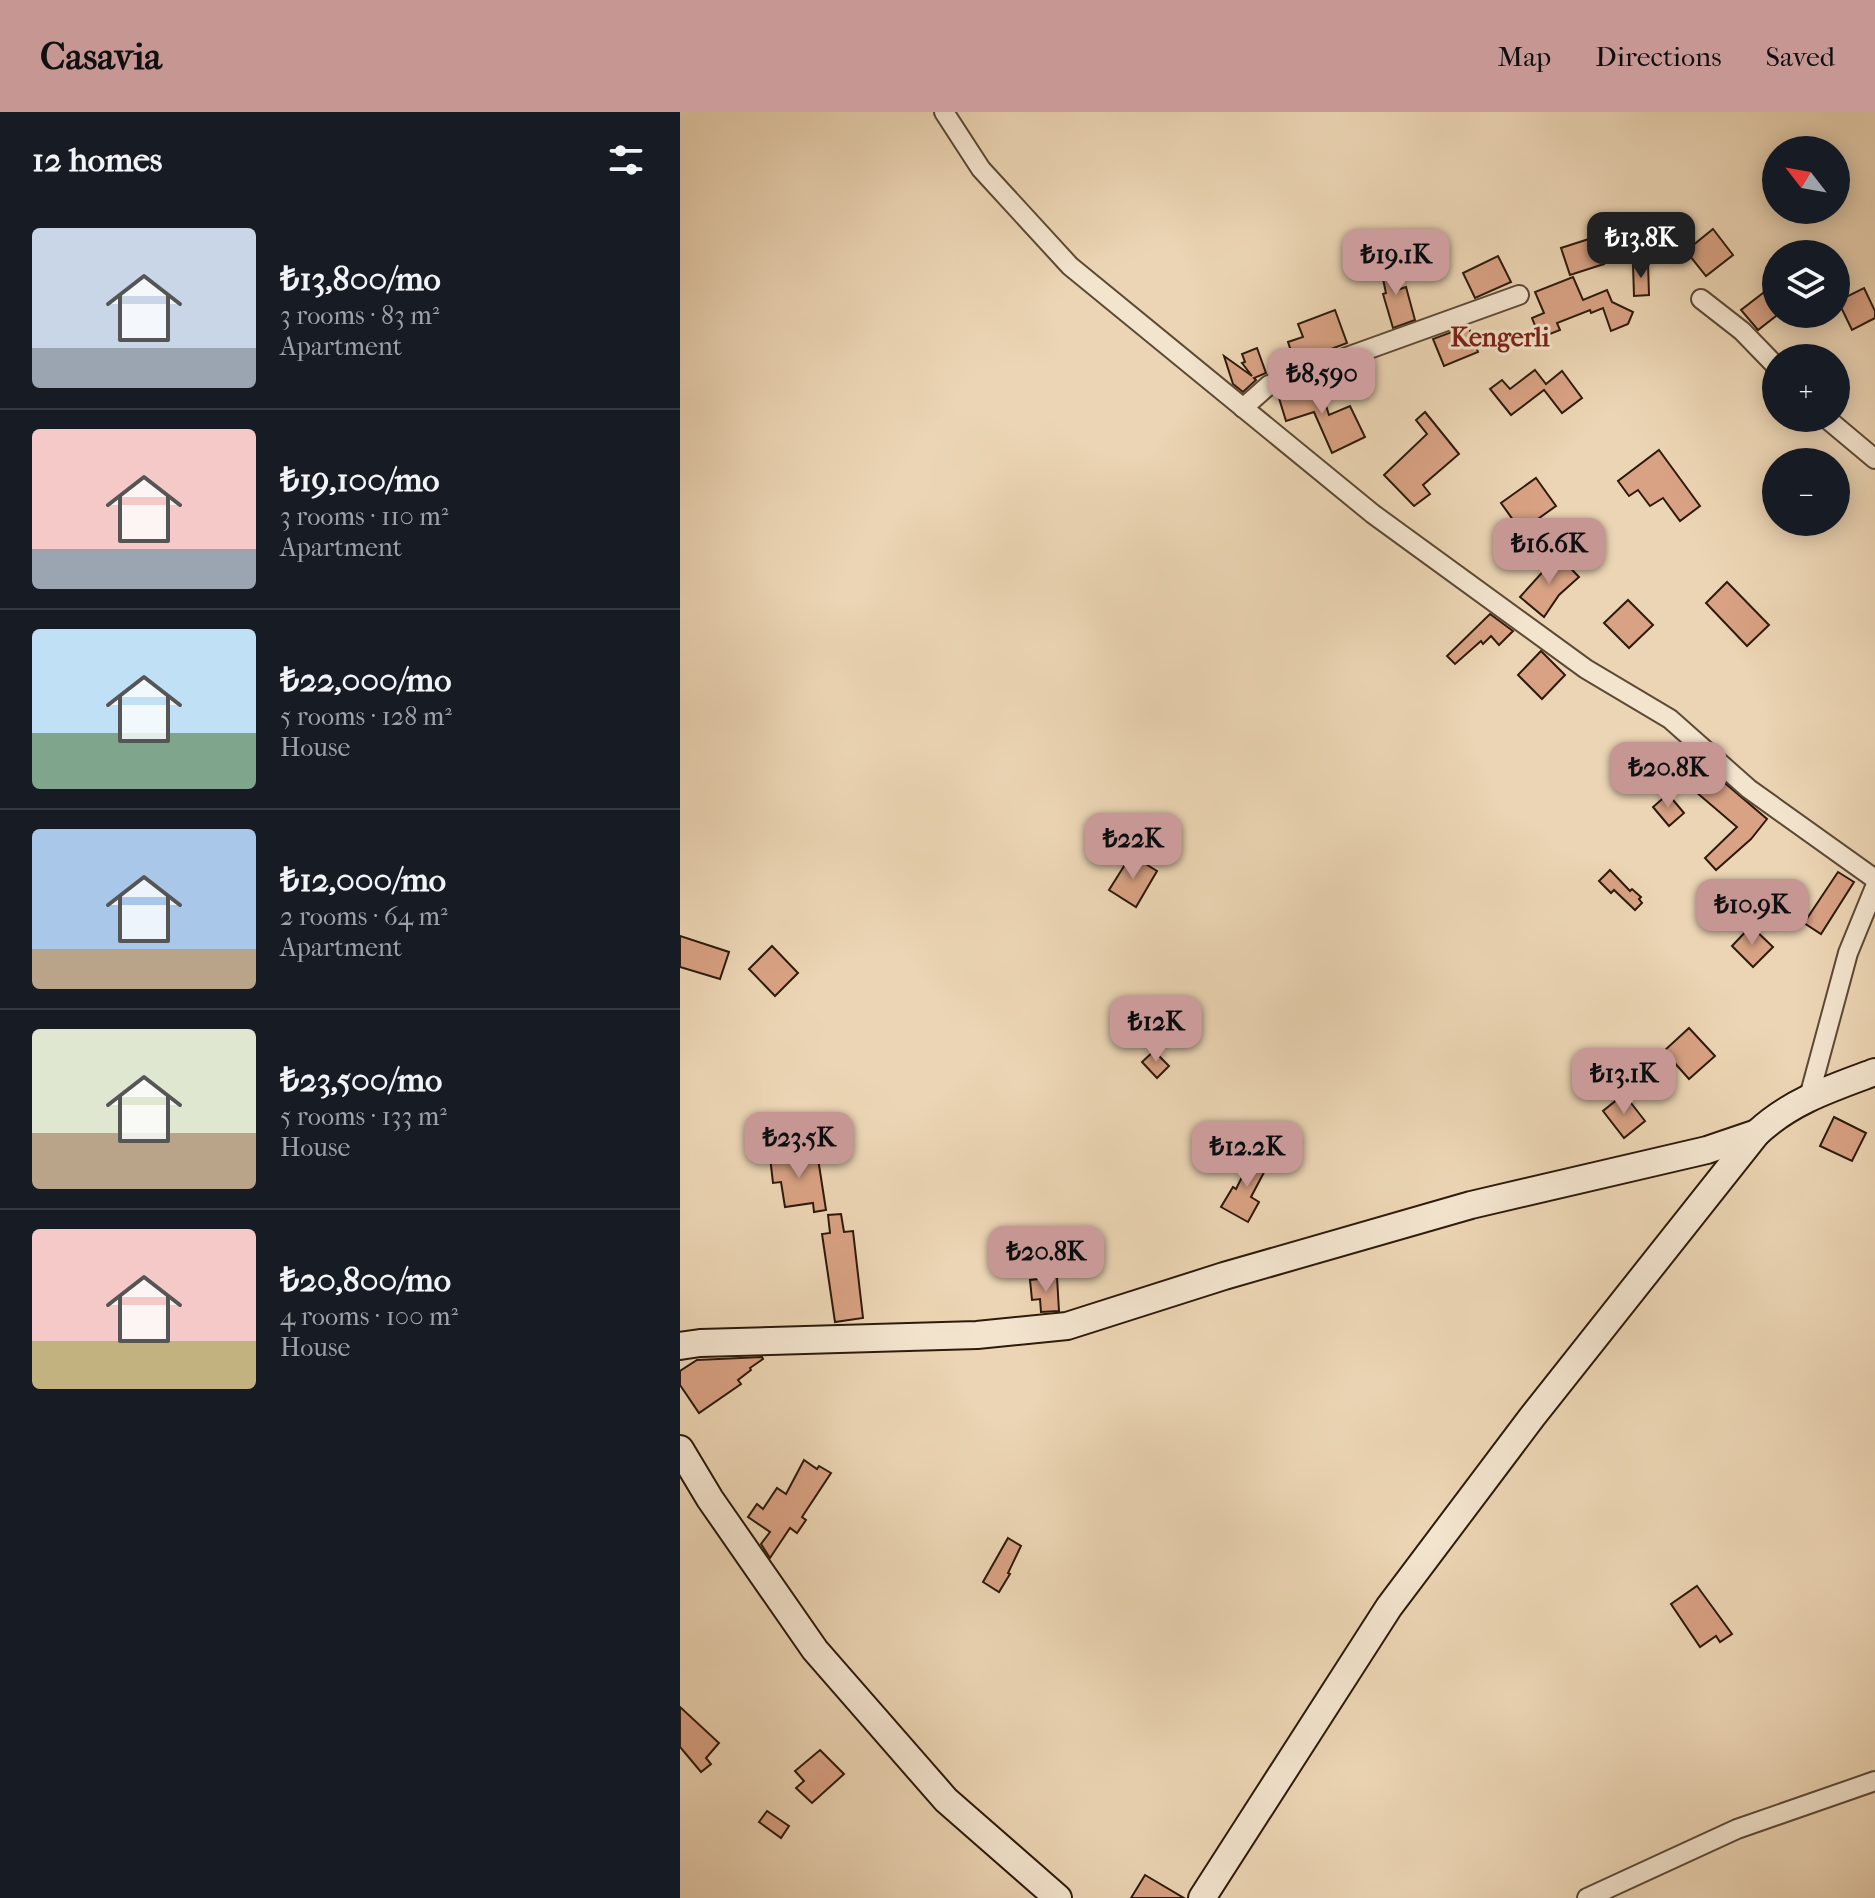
<!DOCTYPE html>
<html lang="en">
<head>
<meta charset="utf-8">
<style>
	:root { --surface:#171b24; --page:#242831; --text:#f1f3f6; --muted:#9ea1a6; --line:#363941; --accent:#c59692 }
	body { margin:0; font-family:"IM FELL French Canon",serif; background:var(--page); color:var(--text); height:100vh; display:flex; flex-direction:column; font-size:30px; white-space:nowrap }
	* { box-sizing:border-box; margin:0 }
	p { font-size:26px; color:var(--muted) }
	.icon { flex:none; width:44px; height:44px; fill:none; stroke:currentColor; stroke-width:2; stroke-linecap:round; stroke-linejoin:round }
	.map { position:relative; flex:1; overflow:hidden }
	.details { display:flex; flex-direction:column; background:var(--surface); width:680px }
	.details>* { flex:none }
	.needle { width:52px; rotate:301deg }
	.tools { position:absolute; left:1082px; top:24px; display:grid; gap:16px }
	.tools a { display:grid; place-items:center; width:88px; height:88px; border-radius:50%; background:var(--surface); box-shadow:0 4px 20px #0003; font-size:40px }
	.price { position:absolute; translate:-50% -68px; padding:0 18px; border-radius:16px; background:var(--accent); color:#111; font-size:26px; line-height:52px; filter:drop-shadow(0 2px 4px #0008) }
	.price::after { content:''; position:absolute; left:50%; top:48px; width:24px; height:18px; margin-left:-12px; background:inherit; clip-path:polygon(0 0,100% 0,50% 100%) }
	.price.on { background:#222; color:#fff }
	ul { padding:0; list-style:none }
	li { display:flex; align-items:center; gap:24px; height:200px; padding:0 32px }
	li+li { border-top:2px solid var(--line) }
	li span { display:grid; place-items:center; flex:none; width:224px; height:160px; border-radius:8px; color:#555 }
	li>.icon { margin-inline-start:auto }
	span .icon { width:96px; height:96px; fill:#fffc; stroke-width:1 }
	li b { font-size:34px }
	h2 { display:flex; justify-content:space-between; align-items:center; height:96px; padding:0 32px; font-size:34px }
	header { display:flex; align-items:center; gap:48px; box-sizing:border-box; height:112px; padding:0 40px; background:var(--accent); color:#111 }
	header strong { font-size:38px }
	nav { display:flex; gap:44px; margin-inline-start:auto; font-size:28px }
	main { display:flex; flex:1; min-height:0 }
	.map>svg:first-child { display:block }
	.building { fill:#d9a284; stroke:#2d1a0b; stroke-width:2 }
	.lines { fill:none; stroke-linecap:round; stroke-linejoin:round }
	.street-casing { stroke:#5d4935; stroke-width:22 }
	.secondary-casing { stroke:#2d1a0b; stroke-width:30 }
	.street { stroke:#f3e4ce; stroke-width:18 }
	.secondary { stroke:#f3e4ce; stroke-width:26 }
	.labels { text-anchor:middle; dominant-baseline:central; stroke-width:6; stroke-linejoin:round; paint-order:stroke }
	.neighbourhood-label { font-size:26px; font-weight:bold; fill:#7a1f14; stroke:#f3e4ce }
</style>
</head>
<body>
<header>
<strong>Casavia</strong>
<nav><a>Map</a><a>Directions</a><a>Saved</a></nav>
</header>
<main>
<section class="details">
<h2>12 homes<svg class="icon" aria-label="filters" viewBox="0 0 24 24"><path d="M4 7h16M4 17h16"/><circle cx="9" cy="7" r="2"/><circle cx="15" cy="17" r="2"/></svg></h2>
<ul>
<li><span style="background:linear-gradient(#c9d6e8 75%,#9aa5b1 0)"><svg class="icon" aria-label="home" viewBox="0 0 24 24"><path d="M3 11l9-7 9 7M6 9v11h12V9"/></svg></span><div><b>₺13,800/mo</b><p>3 rooms · 83 m²</p><p>Apartment</p></div></li>
<li><span style="background:linear-gradient(#f6c9c9 75%,#9aa5b1 0)"><svg class="icon" aria-label="home" viewBox="0 0 24 24"><path d="M3 11l9-7 9 7M6 9v11h12V9"/></svg></span><div><b>₺19,100/mo</b><p>3 rooms · 110 m²</p><p>Apartment</p></div></li>
<li><span style="background:linear-gradient(#bfe0f5 65%,#7fa58c 0)"><svg class="icon" aria-label="home" viewBox="0 0 24 24"><path d="M3 11l9-7 9 7M6 9v11h12V9"/></svg></span><div><b>₺22,000/mo</b><p>5 rooms · 128 m²</p><p>House</p></div></li>
<li><span style="background:linear-gradient(#a9c7e8 75%,#b9a48a 0)"><svg class="icon" aria-label="home" viewBox="0 0 24 24"><path d="M3 11l9-7 9 7M6 9v11h12V9"/></svg></span><div><b>₺12,000/mo</b><p>2 rooms · 64 m²</p><p>Apartment</p></div></li>
<li><span style="background:linear-gradient(#dfe7d0 65%,#b9a48a 0)"><svg class="icon" aria-label="home" viewBox="0 0 24 24"><path d="M3 11l9-7 9 7M6 9v11h12V9"/></svg></span><div><b>₺23,500/mo</b><p>5 rooms · 133 m²</p><p>House</p></div></li>
<li><span style="background:linear-gradient(#f6c9c9 70%,#c2b280 0)"><svg class="icon" aria-label="home" viewBox="0 0 24 24"><path d="M3 11l9-7 9 7M6 9v11h12V9"/></svg></span><div><b>₺20,800/mo</b><p>4 rooms · 100 m²</p><p>House</p></div></li>
</ul>
</section>
<div class="map">
<svg width="1195" height="1786" viewBox="0 0 1195 1786">
	<rect width="100%" height="100%" fill="#ecd5b4"/>
	<filter id="stains"><feTurbulence type="fractalNoise" baseFrequency=".0025" numOctaves="4"/><feColorMatrix values="0 0 0 0 .2 0 0 0 0 .09 0 0 0 0 .02 0 0 0 .5 -.17"/></filter>
	<radialGradient id="worn" r=".72"><stop offset=".6" stop-color="#630" stop-opacity="0"/><stop offset="1" stop-color="#630" stop-opacity=".3"/></radialGradient>
	<g class="building">
		<polygon points="1033,117 1053,143 1026,164 1006,139"/>
		<polygon points="915,125 924,152 890,163 881,136"/>
		<polygon points="818,144 831,170 795,186 783,161"/>
		<polygon points="710,146 717,178 726,175 735,208 713,216 703,182 706,181 699,148"/>
		<polygon points="968,151 969,183 954,184 953,152"/>
		<polygon points="893,165 903,188 927,178 932,190 953,200 948,212 931,219 923,196 911,201 910,198 877,211 880,218 860,226 852,206 864,201 855,180"/>
		<polygon points="1096,171 1096,204 1078,218 1061,198"/>
		<polygon points="1184,176 1195,199 1195,206 1172,218 1158,189"/>
		<polygon points="655,198 667,231 615,251 608,230 623,225 618,212"/>
		<polygon points="788,214 798,240 764,254 753,227"/>
		<polygon points="577,236 586,261 574,266 576,268 563,280 553,272 544,244 572,264 562,251 565,250 562,242"/>
		<polygon points="855,258 866,272 882,259 902,286 882,301 864,278 831,303 810,277 822,268 830,277"/>
		<polygon points="638,269 649,303 670,294 685,325 652,341 634,300 606,309 598,283"/>
		<polygon points="745,300 779,342 743,373 750,382 734,394 704,363 747,322 736,308"/>
		<polygon points="979,338 1020,394 1000,409 983,386 970,394 958,378 949,384 938,369"/>
		<polygon points="856,366 876,394 841,419 821,391"/>
		<polygon points="878,443 899,465 879,483 864,505 840,485"/>
		<polygon points="1047,470 1089,513 1067,534 1026,491"/>
		<polygon points="948,488 973,513 949,536 924,511"/>
		<polygon points="810,502 833,519 819,533 811,524 803,532 801,529 775,552 767,544"/>
		<polygon points="861,539 885,563 862,587 838,563"/>
		<polygon points="1019,649 1087,707 1071,727 1036,758 1025,746 1057,715 1002,668"/>
		<polygon points="988,682 1004,701 989,714 973,695"/>
		<polygon points="451,743 477,759 456,795 429,778"/>
		<polygon points="930,758 950,779 952,777 961,785 959,787 962,791 955,798 934,778 931,781 919,769"/>
		<polygon points="1158,760 1174,770 1141,822 1124,811"/>
		<polygon points="1071,814 1093,835 1073,855 1052,834"/>
		<polygon points="0,824 49,840 40,867 0,855"/>
		<polygon points="92,834 118,861 95,884 69,857"/>
		<polygon points="1009,916 1035,944 1009,967 984,939"/>
		<polygon points="474,939 489,954 477,966 462,950"/>
		<polygon points="944,982 965,1009 944,1026 923,999"/>
		<polygon points="1154,1005 1186,1021 1172,1049 1140,1034"/>
		<polygon points="575,1039 591,1047 571,1085 579,1090 568,1110 541,1095 553,1075 556,1077"/>
		<polygon points="137,1040 146,1098 134,1100 133,1091 105,1095 101,1070 93,1071 90,1045"/>
		<polygon points="161,1102 164,1120 173,1119 183,1206 155,1210 142,1122 150,1121 148,1103"/>
		<polygon points="377,1165 379,1199 361,1200 360,1187 352,1188 350,1168"/>
		<polygon points="82,1245 83,1247 70,1256 71,1258 58,1268 61,1272 19,1301 0,1273 0,1259 17,1248"/>
		<polygon points="124,1348 137,1357 139,1354 151,1361 122,1405 126,1408 117,1421 110,1416 90,1446 81,1432 90,1420 68,1405 77,1392 83,1397 97,1376 106,1382"/>
		<polygon points="328,1426 341,1434 328,1461 330,1462 319,1480 303,1470"/>
		<polygon points="1017,1474 1052,1522 1040,1530 1036,1524 1020,1535 991,1492"/>
		<polygon points="0,1595 39,1631 26,1646 31,1652 21,1660 0,1635"/>
		<polygon points="140,1638 164,1662 132,1691 116,1676 124,1669 115,1659"/>
		<polygon points="87,1699 109,1714 101,1726 79,1710"/>
		<polygon points="465,1763 504,1786 451,1786"/>
	</g>
	<g class="lines">
		<g class="street-casing">
			<g id="street">
				<polyline points="264,0 301,57 390,154 693,402 906,557 990,607 1069,677 1195,767"/>
				<polyline points="1021,187 1062,219 1096,254"/>
				<polyline points="563,296 589,273 839,183"/>
				<polyline points="1146,306 1195,347"/>
				<polyline points="1129,985 1168,841 1195,775"/>
				<polyline points="907,1786 1057,1717 1195,1669"/>
			</g>
		</g>
		<g class="secondary-casing">
			<g id="secondary">
				<polyline points="0,1234 20,1231 297,1223 387,1214 544,1164 791,1093 1027,1038 1077,1021"/>
				<polyline points="0,1337 30,1387 135,1538 266,1688 378,1786"/>
				<path d="M522,1786l187,-291 143,-190 225,-284c34,-32 75,-45 118,-61"/>
			</g>
		</g>
		<use href="#street" class="street"/>
		<use href="#secondary" class="secondary"/>
	</g>
	<g class="labels">
		<g class="neighbourhood-label">
			<text x="820" y="225">Kengerli</text>
		</g>
	</g>
	<rect width="100%" height="100%" filter="url(#stains)"/>
	<rect width="100%" height="100%" fill="url(#worn)"/>
</svg>
<div class="tools">
<a><svg class="needle" viewBox="-14 -14 28 28"><path d="M0-13l5 13h-10z" fill="#e53935"/><path d="M0 13l5-13h-10z" fill="#9ea1a6"/></svg></a>
<a><svg class="icon" aria-label="layers" viewBox="0 0 24 24"><path d="M12 4l9 5-9 5-9-5zM3 14l9 5 9-5"/></svg></a>
<a>+</a>
<a>−</a>
</div>
<b class="price on" style="left:961px;top:168px">₺13.8K</b>
<b class="price" style="left:716px;top:185px">₺19.1K</b>
<b class="price" style="left:642px;top:304px">₺8,590</b>
<b class="price" style="left:869px;top:474px">₺16.6K</b>
<b class="price" style="left:988px;top:698px">₺20.8K</b>
<b class="price" style="left:453px;top:769px">₺22K</b>
<b class="price" style="left:1072px;top:835px">₺10.9K</b>
<b class="price" style="left:476px;top:952px">₺12K</b>
<b class="price" style="left:944px;top:1004px">₺13.1K</b>
<b class="price" style="left:119px;top:1068px">₺23.5K</b>
<b class="price" style="left:567px;top:1077px">₺12.2K</b>
<b class="price" style="left:366px;top:1182px">₺20.8K</b>
</div>
</main>
</body>
</html>
